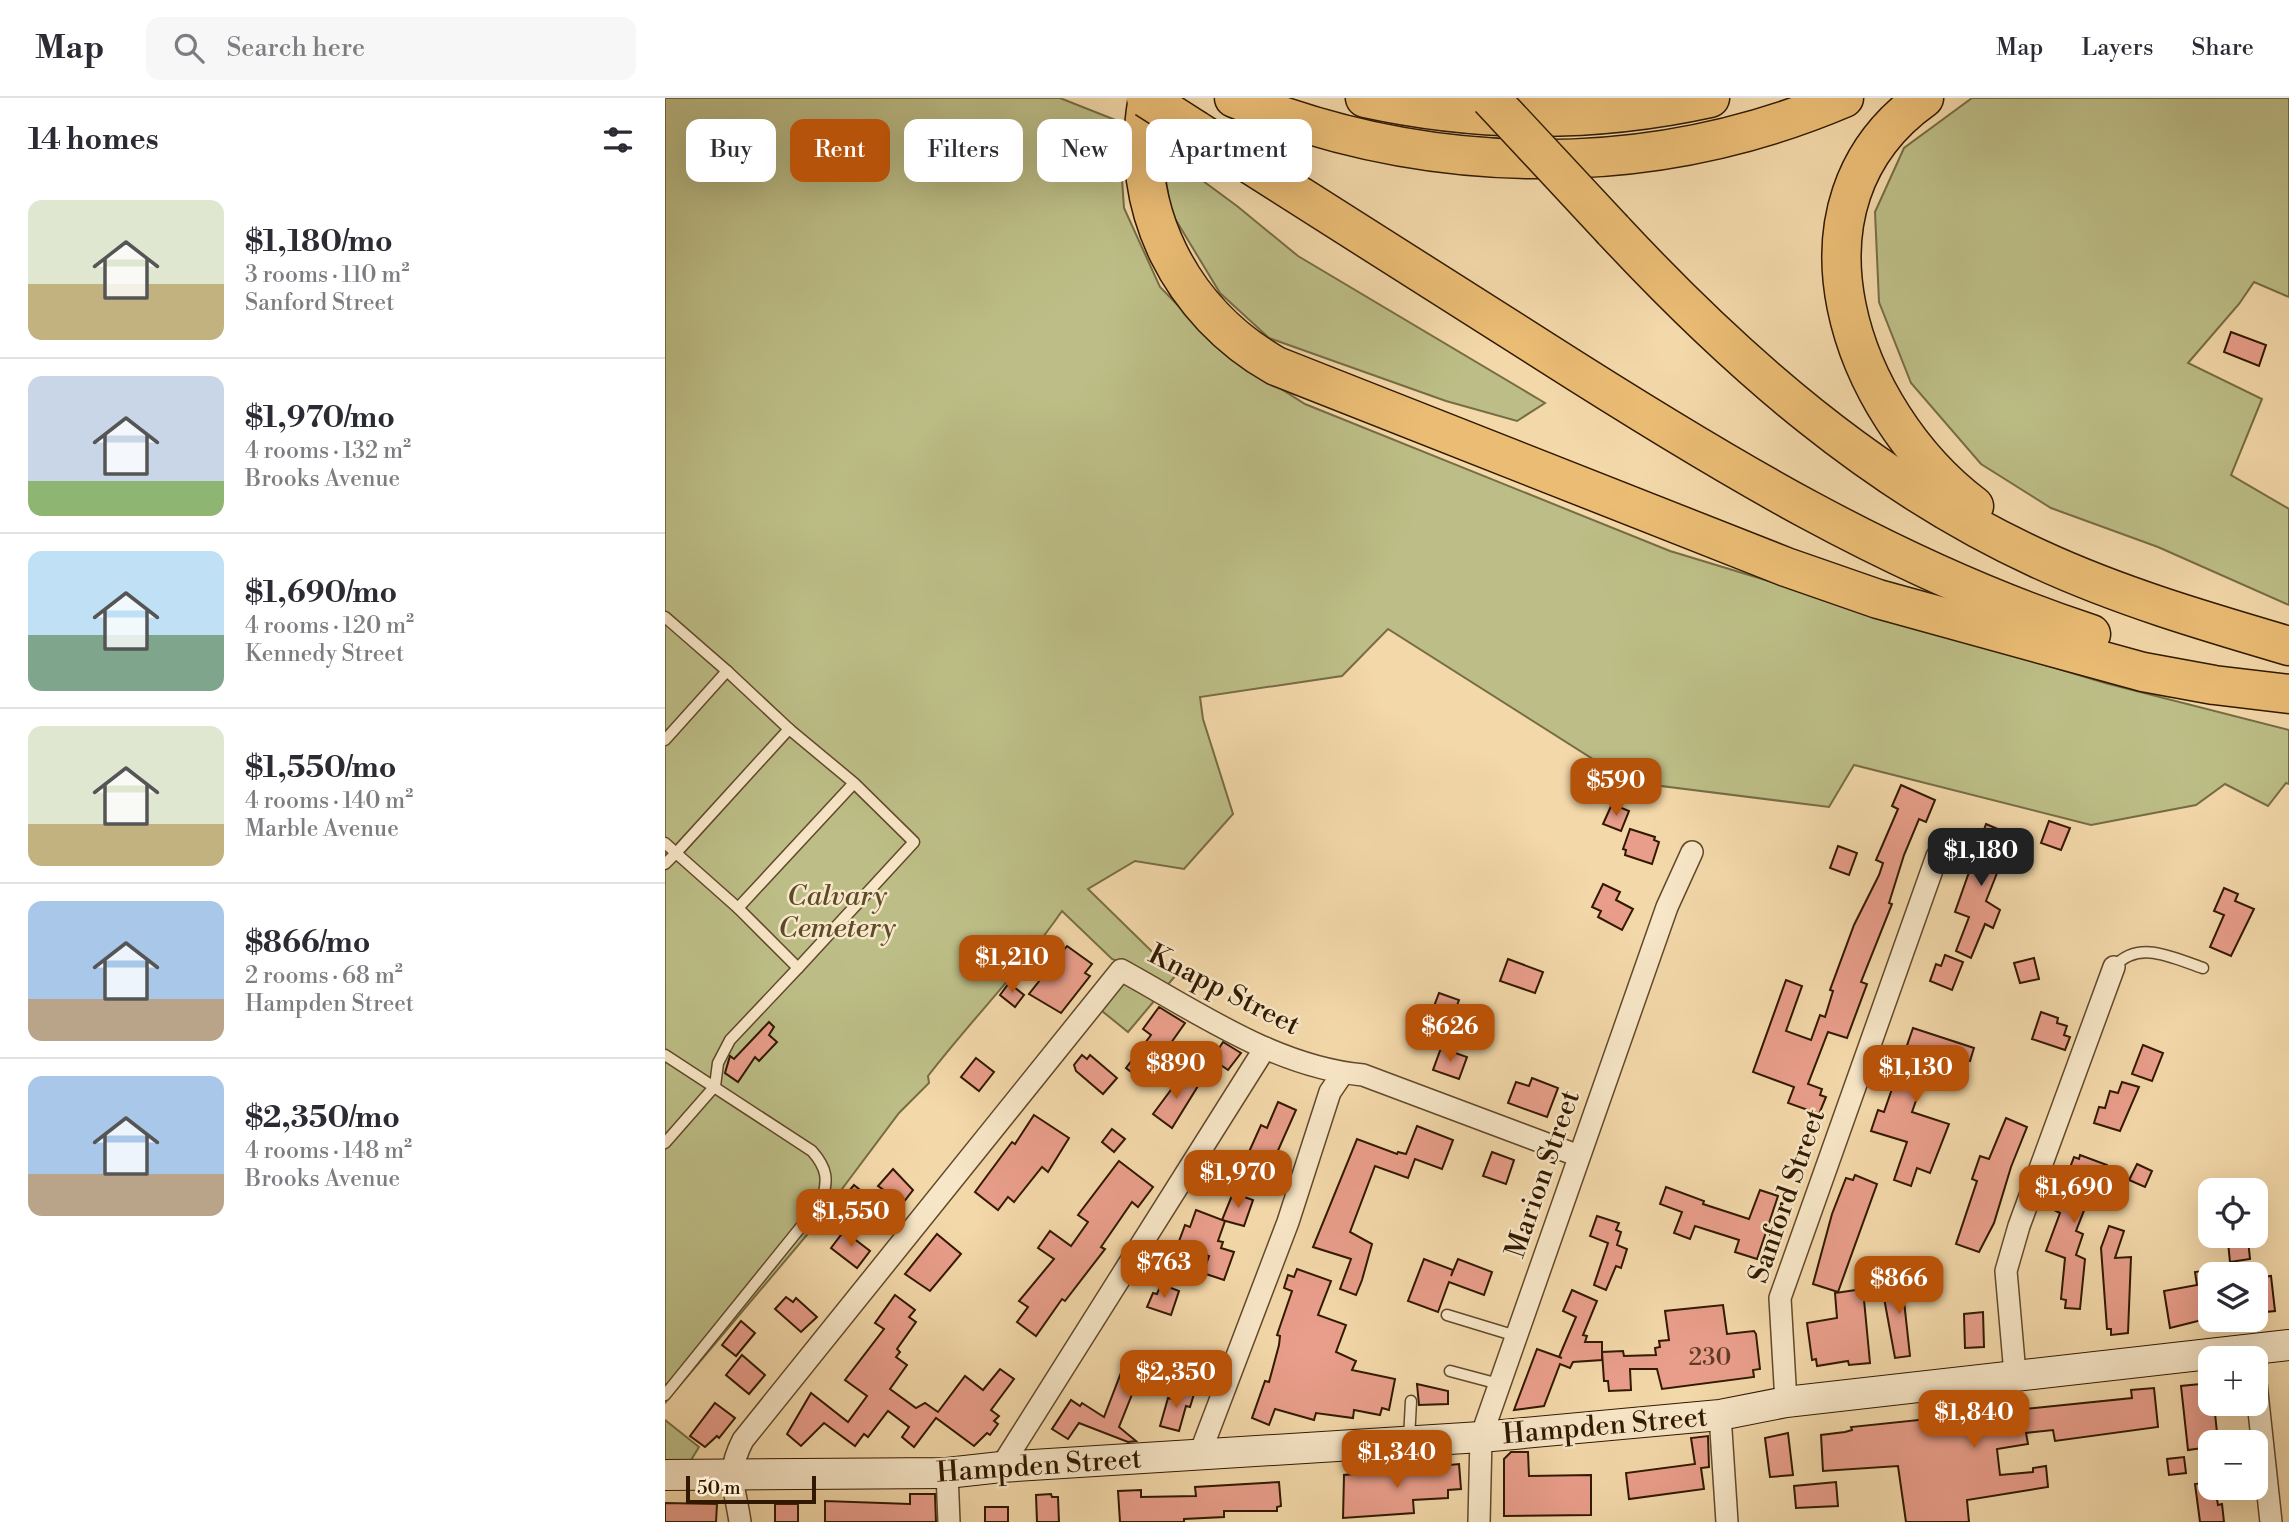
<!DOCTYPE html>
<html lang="en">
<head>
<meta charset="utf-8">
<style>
	:root { --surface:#fff; --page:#f7f7f7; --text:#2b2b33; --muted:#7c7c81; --line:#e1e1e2; --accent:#b45309 }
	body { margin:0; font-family:"Libre Bodoni",serif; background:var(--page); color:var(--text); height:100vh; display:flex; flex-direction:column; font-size:26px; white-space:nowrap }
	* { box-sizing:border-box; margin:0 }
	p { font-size:23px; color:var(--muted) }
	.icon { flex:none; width:38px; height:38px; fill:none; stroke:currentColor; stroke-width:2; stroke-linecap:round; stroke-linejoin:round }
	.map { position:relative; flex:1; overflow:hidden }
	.details { display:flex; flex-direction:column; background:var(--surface); width:665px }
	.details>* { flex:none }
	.banner { position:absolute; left:21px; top:21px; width:665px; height:63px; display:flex; gap:14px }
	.fabs { position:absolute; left:1533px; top:1080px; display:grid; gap:14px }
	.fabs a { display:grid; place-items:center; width:70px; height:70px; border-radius:14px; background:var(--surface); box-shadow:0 7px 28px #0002; font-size:35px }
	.scale { position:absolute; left:21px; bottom:18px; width:130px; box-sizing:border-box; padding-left:7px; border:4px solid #311901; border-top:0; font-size:19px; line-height:24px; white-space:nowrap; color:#311901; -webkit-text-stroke:5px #f7e6c7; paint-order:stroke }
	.price { position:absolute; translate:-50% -60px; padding:0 16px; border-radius:14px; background:var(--accent); color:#fff; font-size:23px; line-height:46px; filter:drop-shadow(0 2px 4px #0008) }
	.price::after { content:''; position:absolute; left:50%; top:42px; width:21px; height:16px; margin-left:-10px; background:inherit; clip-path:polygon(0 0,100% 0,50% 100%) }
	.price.selected { background:#222; color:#fff }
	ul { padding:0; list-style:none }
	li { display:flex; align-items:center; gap:21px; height:175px; padding:0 28px }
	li+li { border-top:2px solid var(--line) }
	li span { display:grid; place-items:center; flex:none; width:196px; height:140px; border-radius:14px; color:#555 }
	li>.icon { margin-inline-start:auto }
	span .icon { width:84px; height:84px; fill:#fffc; stroke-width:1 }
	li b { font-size:30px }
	h2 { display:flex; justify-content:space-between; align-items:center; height:84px; padding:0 28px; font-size:30px }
	.chip { padding:0 24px; border-radius:14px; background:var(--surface); box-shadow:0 7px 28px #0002; font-size:24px; line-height:63px }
	.chip.selected { background:var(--accent); color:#fff }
	header { display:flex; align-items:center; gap:42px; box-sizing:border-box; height:98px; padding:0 35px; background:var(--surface); border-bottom:2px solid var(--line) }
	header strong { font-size:33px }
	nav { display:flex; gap:38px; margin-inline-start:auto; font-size:24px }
	.search { width:490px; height:63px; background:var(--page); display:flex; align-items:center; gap:18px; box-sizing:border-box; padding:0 24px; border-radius:14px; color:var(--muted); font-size:26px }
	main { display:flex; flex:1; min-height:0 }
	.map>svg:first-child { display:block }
	.green { fill:#bdbe87; stroke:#776c44; stroke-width:2 }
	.building { fill:#e99e8b; stroke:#311901; stroke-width:2 }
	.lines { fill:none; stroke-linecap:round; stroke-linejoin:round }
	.service-casing { stroke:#62492b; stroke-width:13 }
	.minor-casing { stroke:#62492b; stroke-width:24 }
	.secondary-casing { stroke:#311901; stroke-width:32 }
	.motorway-casing { stroke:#311901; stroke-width:41 }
	.service { stroke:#f7e6c7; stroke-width:10 }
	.minor { stroke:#f7e6c7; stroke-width:21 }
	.secondary { stroke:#f7e6c7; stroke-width:30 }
	.motorway { stroke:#eabc74; stroke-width:38 }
	.motorway-bridge-casing { stroke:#311901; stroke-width:41; stroke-linecap:butt }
	.motorway-bridge { stroke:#eabc74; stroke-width:38 }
	.labels { text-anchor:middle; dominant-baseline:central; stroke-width:5; stroke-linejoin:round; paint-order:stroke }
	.number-label { font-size:24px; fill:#5f3a24 }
	.park-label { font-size:28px; font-style:italic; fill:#5b4b29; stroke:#f7e6c7 }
	.street-label { font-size:28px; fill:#311901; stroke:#f7e6c7 }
</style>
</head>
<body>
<header>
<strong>Map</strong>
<div class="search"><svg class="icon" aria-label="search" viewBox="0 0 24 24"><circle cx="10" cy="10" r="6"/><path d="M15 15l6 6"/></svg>Search here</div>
<nav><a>Map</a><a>Layers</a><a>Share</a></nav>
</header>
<main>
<section class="details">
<h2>14 homes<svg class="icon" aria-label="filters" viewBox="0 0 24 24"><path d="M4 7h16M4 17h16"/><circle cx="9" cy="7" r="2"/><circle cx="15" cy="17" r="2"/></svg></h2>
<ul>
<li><span style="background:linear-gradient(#dfe7d0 60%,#c2b280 0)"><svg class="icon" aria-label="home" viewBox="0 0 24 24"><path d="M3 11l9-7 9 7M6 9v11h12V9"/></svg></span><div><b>$1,180/mo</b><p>3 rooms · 110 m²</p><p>Sanford Street</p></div></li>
<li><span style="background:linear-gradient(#c9d6e8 75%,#8fb573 0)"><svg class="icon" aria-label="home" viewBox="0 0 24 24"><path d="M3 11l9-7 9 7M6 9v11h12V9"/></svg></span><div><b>$1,970/mo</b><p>4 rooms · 132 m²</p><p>Brooks Avenue</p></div></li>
<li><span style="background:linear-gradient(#bfe0f5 60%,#7fa58c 0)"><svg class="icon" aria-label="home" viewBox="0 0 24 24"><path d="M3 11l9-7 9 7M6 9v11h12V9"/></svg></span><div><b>$1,690/mo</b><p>4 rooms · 120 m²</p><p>Kennedy Street</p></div></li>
<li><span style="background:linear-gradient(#dfe7d0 70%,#c2b280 0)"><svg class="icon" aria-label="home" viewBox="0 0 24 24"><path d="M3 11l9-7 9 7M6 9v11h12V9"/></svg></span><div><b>$1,550/mo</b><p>4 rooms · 140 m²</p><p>Marble Avenue</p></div></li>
<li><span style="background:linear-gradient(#a9c7e8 70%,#b9a48a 0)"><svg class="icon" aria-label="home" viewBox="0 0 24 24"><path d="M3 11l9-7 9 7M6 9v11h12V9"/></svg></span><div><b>$866/mo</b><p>2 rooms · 68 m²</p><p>Hampden Street</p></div></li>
<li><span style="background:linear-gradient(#a9c7e8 70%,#b9a48a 0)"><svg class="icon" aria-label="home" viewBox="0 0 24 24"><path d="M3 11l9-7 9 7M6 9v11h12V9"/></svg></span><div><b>$2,350/mo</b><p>4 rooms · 148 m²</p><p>Brooks Avenue</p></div></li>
</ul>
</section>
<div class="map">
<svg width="1624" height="1424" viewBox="0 0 1624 1424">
	<rect width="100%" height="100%" fill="#f3d8a9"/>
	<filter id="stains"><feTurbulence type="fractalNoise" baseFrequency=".00286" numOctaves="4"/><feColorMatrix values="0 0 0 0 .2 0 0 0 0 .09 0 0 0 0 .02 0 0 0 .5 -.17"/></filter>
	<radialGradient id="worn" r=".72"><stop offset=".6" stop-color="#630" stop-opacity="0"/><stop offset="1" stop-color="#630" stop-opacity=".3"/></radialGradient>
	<g class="green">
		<path d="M0,0h395l58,23 6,87 36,79 63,65 82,52 365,147 435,132 184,47v54l-3,-1 -18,23 -43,-22 -29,21 -105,20 -237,-60 -25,42 -200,-25 -241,-153 -46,47 -142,21 3,22 30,95 -49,55 -49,-8 -47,28 88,86 -48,57 -26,-21 32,-43 -22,-9 -50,-48c-41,59 -90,108 -134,165l1,7 -30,30 -87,116 -147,174z"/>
		<polygon points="1307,0 1624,0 1624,199 1589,184 1574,206 1523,265 1597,301 1566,377 1624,411 1624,507 1493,449 1386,410 1316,366 1246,285 1214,204 1210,114 1239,50"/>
		<polygon points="496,52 572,108 633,158 880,305 852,323 781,303 604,240 555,195 506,114"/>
		<polygon points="0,1322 34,1349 26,1362 0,1362"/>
	</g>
	<g class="building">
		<polygon points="1566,234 1601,247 1594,268 1559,254"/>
		<polygon points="1236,687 1270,702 1261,724 1254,721 1239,757 1224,805 1227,806 1196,884 1202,886 1182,940 1163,934 1143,986 1157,991 1155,997 1161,999 1154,1016 1123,1005 1129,989 1088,974 1121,882 1137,888 1121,933 1146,942 1155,917 1160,919 1168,893 1165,892 1189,827 1214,777 1218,765 1211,762 1233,711 1227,708"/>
		<polygon points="947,706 964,713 956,733 938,726"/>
		<polygon points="1384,723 1405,730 1396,752 1376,745"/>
		<polygon points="1321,726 1347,737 1321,803 1335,812 1328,830 1320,826 1306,860 1291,853 1304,819 1290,814"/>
		<polygon points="965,731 990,739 989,742 994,744 987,766 960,757 961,752 958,751"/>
		<polygon points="1173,748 1192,755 1184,777 1165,770"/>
		<polygon points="938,786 955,794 951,802 968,811 957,832 933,819 936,813 927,809"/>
		<polygon points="1559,790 1573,796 1570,803 1589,811 1566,858 1545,849 1559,817 1549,813"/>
		<polygon points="402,848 427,866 420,875 425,878 396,915 364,896"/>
		<polygon points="1280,857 1298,864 1287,892 1265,883 1271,866 1276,868"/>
		<polygon points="1369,860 1374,881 1355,885 1349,865"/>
		<polygon points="843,861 878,874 870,895 835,883"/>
		<polygon points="344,885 359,897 350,909 335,897"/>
		<polygon points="774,895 794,902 788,918 768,911"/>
		<polygon points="494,909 520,925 501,952 508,958 499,969 489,960 474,980 461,970 486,937 478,931"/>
		<polygon points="1376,914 1393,920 1392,925 1402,928 1399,937 1405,939 1400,952 1367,941"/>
		<polygon points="104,924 109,929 104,937 112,944 94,963 90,959 73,984 60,975 65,958 69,961"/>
		<polygon points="1248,930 1309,950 1305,963 1269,952 1247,1014 1284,1026 1265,1075 1252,1070 1246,1088 1229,1082 1242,1044 1206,1033 1213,1012 1219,1014"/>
		<polygon points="558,944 576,955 563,972 547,961"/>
		<polygon points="1478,947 1498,955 1487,983 1467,976"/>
		<polygon points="776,950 802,959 794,981 768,972"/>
		<polygon points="417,957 422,961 425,957 452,980 438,996 411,973 409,967"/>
		<polygon points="311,960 329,974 314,993 296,979"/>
		<polygon points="517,977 533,988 507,1030 488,1016"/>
		<polygon points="867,980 893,990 882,1019 843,1005 851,984 864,988"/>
		<polygon points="1457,984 1474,989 1455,1033 1429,1025 1434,1009 1440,1010 1445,993 1453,995"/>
		<polygon points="613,1004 631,1012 603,1075 579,1065 596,1027 602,1030"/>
		<polygon points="369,1017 404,1040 383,1074 377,1069 349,1104 343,1099 333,1112 310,1094 347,1044 350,1046"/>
		<polygon points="1341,1020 1362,1029 1346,1069 1329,1125 1314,1154 1291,1146 1312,1083 1307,1081 1315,1058 1324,1061"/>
		<polygon points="752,1028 788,1042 777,1071 750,1061 743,1080 710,1068 685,1134 707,1146 697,1182 691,1197 675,1191 686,1161 648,1149 692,1041 732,1056 733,1054 741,1056"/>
		<polygon points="447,1031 460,1041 449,1054 437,1044"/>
		<polygon points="827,1054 849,1062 841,1086 818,1078"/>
		<polygon points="1415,1057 1442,1067 1434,1089 1429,1087 1411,1133 1418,1136 1411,1157 1420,1161 1415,1211 1400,1210 1401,1202 1396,1201 1400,1160 1381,1153 1395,1115 1389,1112 1409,1059 1414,1061"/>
		<polygon points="454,1063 488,1089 473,1109 467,1104 436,1149 440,1151 400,1203 397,1201 371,1238 352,1224 363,1209 354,1203 389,1161 373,1150 385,1133 406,1148 423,1124 413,1117"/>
		<polygon points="1472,1066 1487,1073 1480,1089 1464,1082"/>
		<polygon points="228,1071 248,1092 238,1105 213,1088"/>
		<polygon points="1190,1077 1212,1086 1173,1194 1148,1186 1167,1116 1181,1080 1188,1082"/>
		<polygon points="189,1087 205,1100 177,1134 160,1122"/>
		<polygon points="1001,1089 1039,1103 1038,1106 1084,1121 1095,1092 1113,1098 1092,1161 1070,1154 1074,1142 1030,1128 1025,1141 1009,1135 1017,1114 995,1106"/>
		<polygon points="568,1095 588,1102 579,1128 557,1122"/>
		<polygon points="531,1112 560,1123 553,1143 558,1144 556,1150 569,1154 559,1182 538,1175 544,1158 513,1146 520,1127 525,1129"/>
		<polygon points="932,1118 954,1125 951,1132 956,1134 952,1147 962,1151 956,1170 951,1168 941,1192 929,1187 943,1145 925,1138"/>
		<polygon points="1444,1128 1459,1133 1450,1160 1466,1159 1463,1235 1446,1237 1446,1231 1442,1231 1436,1150"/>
		<polygon points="179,1133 205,1153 192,1170 166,1150"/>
		<polygon points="272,1136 296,1156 265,1193 240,1176"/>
		<polygon points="1583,1142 1585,1161 1565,1164 1563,1144"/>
		<polygon points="759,1161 788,1172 786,1178 793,1161 827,1174 819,1197 784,1184 773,1214 743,1203"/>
		<polygon points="632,1171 666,1183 653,1217 681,1227 671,1254 691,1263 687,1272 730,1281 724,1312 717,1310 715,1317 689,1312 688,1320 651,1315 649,1322 610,1311 604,1327 587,1320 600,1283 604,1284 614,1247 615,1238 612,1237 627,1193 619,1190 623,1177 629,1179"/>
		<polygon points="1545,1172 1545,1220 1505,1230 1499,1193 1532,1187 1530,1174"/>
		<polygon points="1606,1178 1610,1213 1591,1215 1591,1180"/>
		<polygon points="1247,1183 1250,1202 1239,1203 1245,1258 1230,1260 1217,1189"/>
		<polygon points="496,1186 514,1193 506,1217 482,1209 488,1195 492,1196"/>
		<polygon points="1198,1191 1205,1265 1184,1267 1183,1263 1152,1268 1151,1261 1147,1262 1142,1225 1172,1220 1170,1195"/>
		<polygon points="907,1192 932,1203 918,1237 922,1238 920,1244 937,1244 937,1262 908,1264 905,1270 895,1266 879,1308 849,1312 872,1251 897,1260 894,1259 911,1219 898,1213"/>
		<polygon points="230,1197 250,1212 244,1219 251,1224 232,1251 235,1254 231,1259 242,1267 225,1291 251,1310 260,1305 273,1314 300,1278 318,1292 335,1271 349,1281 326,1312 334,1318 329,1323 333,1326 325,1337 322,1335 309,1348 271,1320 249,1349 237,1339 244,1329 223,1313 203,1339 199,1336 190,1348 159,1325 136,1348 122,1336 146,1295 183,1324 202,1298 180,1282 219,1231 210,1225"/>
		<polygon points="121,1199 128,1204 131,1200 152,1219 136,1234 110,1211"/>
		<polygon points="1058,1207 1062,1236 1089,1233 1091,1236 1095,1271 1088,1272 1089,1279 997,1291 992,1271 965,1271 966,1292 944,1293 943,1283 939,1283 937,1254 958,1253 959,1258 991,1257 990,1250 995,1249 994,1243 1004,1242 1000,1213"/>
		<polygon points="1318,1214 1319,1249 1300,1250 1299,1216"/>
		<polygon points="76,1223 90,1235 71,1258 57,1247"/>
		<polygon points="77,1257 100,1277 84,1296 61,1277"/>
		<polygon points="459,1267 474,1279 454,1329 471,1343 463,1344 414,1325 403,1341 387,1331 406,1302 415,1308 417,1305 439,1319"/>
		<polygon points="1545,1285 1545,1306 1549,1306 1553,1344 1545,1344 1545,1349 1523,1352 1516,1288"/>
		<polygon points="752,1286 783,1293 783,1306 754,1307"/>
		<polygon points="1489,1290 1493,1329 1390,1343 1388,1332 1361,1335 1363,1346 1332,1351 1335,1377 1368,1374 1368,1370 1381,1368 1383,1389 1302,1402 1304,1424 1241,1424 1233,1368 1158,1373 1156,1337 1180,1334 1187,1332 1186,1329 1467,1300 1466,1292"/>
		<polygon points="510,1291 529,1296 525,1309 521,1308 514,1333 495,1328 503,1300 507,1301"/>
		<polygon points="50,1305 70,1320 54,1340 52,1338 40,1349 25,1338"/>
		<polygon points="1123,1335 1128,1377 1105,1379 1100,1340"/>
		<polygon points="1043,1338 1044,1369 1036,1370 1039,1391 964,1401 961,1375 1030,1366 1026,1340"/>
		<polygon points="846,1354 863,1354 864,1378 926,1377 926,1417 839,1418 839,1361"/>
		<polygon points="1519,1359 1521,1375 1504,1377 1502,1361"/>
		<polygon points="794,1366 796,1391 783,1392 783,1400 748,1402 749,1415 678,1420 679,1377"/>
		<polygon points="614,1384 616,1408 612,1409 612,1413 559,1413 559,1419 519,1421 519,1424 455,1424 453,1393 476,1392 476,1399 531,1398 530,1389"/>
		<polygon points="1171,1384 1173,1408 1131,1410 1129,1388"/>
		<polygon points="1545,1384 1545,1390 1550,1390 1553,1407 1557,1406 1559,1424 1535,1424 1530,1386"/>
		<polygon points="245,1396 270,1396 271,1424 160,1424 160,1403 245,1406"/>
		<polygon points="386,1396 387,1399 393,1399 394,1424 372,1424 371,1397"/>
		<polygon points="0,1405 52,1406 51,1424 0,1424"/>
		<rect x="110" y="1406" width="23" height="18"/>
		<rect x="320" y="1409" width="23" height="15"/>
	</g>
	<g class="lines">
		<g class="service-casing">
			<g id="service">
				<polyline points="0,519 62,573 0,642"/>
				<polyline points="124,631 189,685 73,810 133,870 249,744 189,685"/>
				<polyline points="0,745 11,755 124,631 62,573"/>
				<polyline points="0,766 11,755 73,810"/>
				<path d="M1449,869c25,-28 59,-9 89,1"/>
				<path d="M0,957l147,96c15,17 17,29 9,51l-156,193"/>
				<polyline points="0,1045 50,988 53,965 65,942 133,870"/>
				<polyline points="782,1217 851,1238"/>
				<polyline points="785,1273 834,1286"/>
				<polyline points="744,1341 746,1303"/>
			</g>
		</g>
		<g class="minor-casing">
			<g id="minor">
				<polyline points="1350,1276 1341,1173 1354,1128 1449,869"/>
				<polyline points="1591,1285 1606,1424"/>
				<polyline points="1121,1304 1115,1200 1272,758"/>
				<polyline points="1055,1317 1062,1424"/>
				<polyline points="534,1358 623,1124 665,994 678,975"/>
				<polyline points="336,1369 600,950"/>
				<polyline points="282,1375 284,1424"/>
				<path d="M75,1424c-5,-36 -15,-47 3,-82l378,-470c75,41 154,97 242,105l216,81"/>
				<polyline points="814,1424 816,1339 1002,809 1027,754"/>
			</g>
		</g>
		<g class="secondary-casing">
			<polyline id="secondary" points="0,1377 282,1375 336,1369 816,1339 1055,1317 1121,1304 1624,1247"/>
		</g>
		<g class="motorway-casing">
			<g id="motorway">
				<path d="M483,0c-21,110 33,214 128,268l510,201 92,32 265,73 71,13 75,9"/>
				<path d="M569,0c195,80 415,83 610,0"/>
				<path d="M700,0c114,25 231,25 345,0"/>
				<path d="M1259,0c-149,106 -74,314 50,408"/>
				<path d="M531,32c116,73 232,147 348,221 174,111 349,218 547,283"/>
				<path d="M948,132c123,132 260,253 426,329 80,37 165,62 250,87"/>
			</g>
		</g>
		<use href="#service" class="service"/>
		<use href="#minor" class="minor"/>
		<use href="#secondary" class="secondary"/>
		<use href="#motorway" class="motorway"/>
		<g class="motorway-bridge-casing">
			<g id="motorway-bridge">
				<polyline points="481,0 531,32"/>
				<polyline points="825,0 948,132"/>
			</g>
		</g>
		<use href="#motorway-bridge" class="motorway-bridge"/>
	</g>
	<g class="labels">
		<g class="number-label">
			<text x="1045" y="1260">230</text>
		</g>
		<g class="park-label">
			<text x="172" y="798">Calvary<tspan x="172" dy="32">Cemetery</tspan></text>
		</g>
		<g class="street-label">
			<text transform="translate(559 892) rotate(27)">Knapp Street</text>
			<text transform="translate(878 1076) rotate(-71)">Marion Street</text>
			<text transform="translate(1122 1098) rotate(-71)">Sanford Street</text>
			<text transform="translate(940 1328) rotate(-5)">Hampden Street</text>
			<text transform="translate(374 1368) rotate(-4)">Hampden Street</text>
		</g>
	</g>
	<rect width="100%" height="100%" filter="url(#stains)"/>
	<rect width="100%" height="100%" fill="url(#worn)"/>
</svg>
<div class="fabs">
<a><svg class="icon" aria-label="locate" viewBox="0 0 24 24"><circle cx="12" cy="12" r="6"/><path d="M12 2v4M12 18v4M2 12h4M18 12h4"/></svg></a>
<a><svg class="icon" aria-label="layers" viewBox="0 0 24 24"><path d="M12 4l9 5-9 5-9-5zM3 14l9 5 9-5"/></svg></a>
<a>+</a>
<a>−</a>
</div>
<div class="scale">50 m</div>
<b class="price" style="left:951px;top:720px">$590</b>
<b class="price selected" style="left:1316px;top:790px">$1,180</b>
<b class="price" style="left:347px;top:897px">$1,210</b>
<b class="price" style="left:785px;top:966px">$626</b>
<b class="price" style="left:511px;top:1003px">$890</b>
<b class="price" style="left:1251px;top:1007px">$1,130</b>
<b class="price" style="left:573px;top:1112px">$1,970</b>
<b class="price" style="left:1409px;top:1127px">$1,690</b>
<b class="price" style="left:186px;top:1151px">$1,550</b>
<b class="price" style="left:499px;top:1202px">$763</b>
<b class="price" style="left:1234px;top:1218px">$866</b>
<b class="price" style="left:511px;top:1312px">$2,350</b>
<b class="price" style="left:1309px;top:1352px">$1,840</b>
<b class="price" style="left:732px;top:1392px">$1,340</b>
<div class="banner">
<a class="chip">Buy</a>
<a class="chip selected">Rent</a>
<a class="chip">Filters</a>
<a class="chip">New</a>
<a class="chip">Apartment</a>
</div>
</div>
</main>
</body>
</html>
